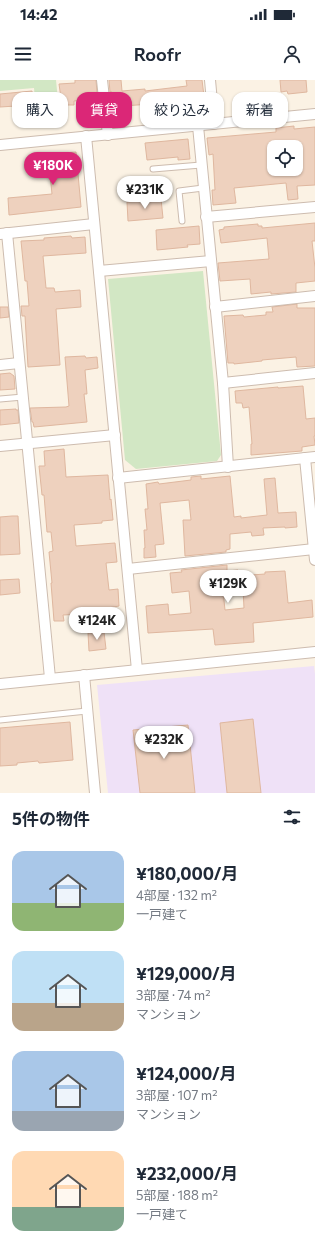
<!DOCTYPE html>
<html lang="ja">
<head>
<meta charset="utf-8">
<style>
	:root { --surface:#fff; --page:#f2f2f3; --text:#1f2937; --muted:#747a83; --accent:#db2777 }
	body { margin:0; font-family:Commissioner,"Noto Sans JP",sans-serif; background:var(--page); color:var(--text); height:100vh; display:flex; flex-direction:column; font-size:15px; white-space:nowrap }
	* { box-sizing:border-box; margin:0 }
	p { font-size:13px; color:var(--muted) }
	.icon { flex:none; width:22px; height:22px; fill:none; stroke:currentColor; stroke-width:2; stroke-linecap:round; stroke-linejoin:round }
	.map { position:relative; height:713px; overflow:hidden }
	.details { display:flex; flex-direction:column; background:var(--surface); flex:1 }
	.details>* { flex:none }
	.top-card { position:absolute; left:12px; top:12px; width:291px; height:36px; display:flex; gap:8px }
	.tools { position:absolute; left:267px; top:60px; display:grid; gap:8px }
	.tools a { display:grid; place-items:center; width:36px; height:36px; border-radius:8px; background:var(--surface); box-shadow:0 1px 3px #0004; font-size:20px }
	.price { position:absolute; translate:-50% -34px; padding:0 9px; border-radius:14px; background:#fff; color:#222; font-size:13px; line-height:26px; filter:drop-shadow(0 1px 2px #0008) }
	.price::after { content:''; position:absolute; left:50%; top:24px; width:12px; height:9px; margin-left:-6px; background:inherit; clip-path:polygon(0 0,100% 0,50% 100%) }
	.price.active { background:var(--accent); color:#fff }
	ul { padding:0; list-style:none }
	li { display:flex; align-items:center; gap:12px; height:100px; padding:0 12px }
	li span { display:grid; place-items:center; flex:none; width:112px; height:80px; border-radius:12px; color:#555 }
	li>.icon { margin-inline-start:auto }
	span .icon { width:48px; height:48px; fill:#fffc; stroke-width:1 }
	li b { font-size:17px }
	h2 { display:flex; justify-content:space-between; align-items:center; height:48px; padding:0 12px; font-size:17px }
	.pill { padding:0 14px; border-radius:12px; background:var(--surface); box-shadow:0 1px 3px #0004; font-size:14px; line-height:36px }
	.pill.active { background:var(--accent); color:#fff }
	.status { display:flex; justify-content:space-between; align-items:center; height:28px; padding:0 20px; background:var(--surface); direction:ltr }
	.status svg { height:11px; fill:currentColor }
	header { display:flex; justify-content:space-between; align-items:center; height:52px; padding:0 12px; background:var(--surface); font-size:18px; font-weight:600 }
	.map>svg:first-child { display:block }
	.education { fill:#efe1f7 }
	.green { fill:#d2e7c4 }
	.building { fill:#eed1be; stroke:#dfb79f; fill-rule:evenodd }
	.lines { fill:none; stroke-linecap:round; stroke-linejoin:round }
	.service-casing { stroke:#cdbcaf; stroke-width:7 }
	.minor-casing { stroke:#cdbcaf; stroke-width:12 }
	.service { stroke:#fff; stroke-width:5 }
	.minor { stroke:#fff; stroke-width:10 }
</style>
</head>
<body>
<div class="status"><b>14:42</b><svg viewBox="0 0 49 12"><path d="M0 12V9h3v3zM5 12V6h3v6zM10 12V3h3v9zM15 12V0h3v12zM26 1h20v11H26zM47 4h2v5h-2z"/></svg></div>
<header><svg class="icon" aria-label="menu" viewBox="0 0 24 24"><path d="M4 6h16M4 12h16M4 18h16"/></svg>Roofr<svg class="icon" aria-label="person" viewBox="0 0 24 24"><circle cx="12" cy="8" r="4"/><path d="M4 21q1-7 8-7t8 7"/></svg></header>
<div class="map">
<svg width="315" height="713" viewBox="0 0 315 713">
	<rect width="100%" height="100%" fill="#fbf2e4"/>
	<polygon class="education" points="314,586 315,594 315,713 108,713 97,605"/>
	<g class="green">
		<polygon points="0,0 56,0 60,41 37,43 34,8 0,11"/>
		<polygon points="203,191 221,375 217,381 136,389 125,380 108,199"/>
	</g>
	<g class="building">
		<polygon points="75,0 96,0 97,13 84,14 84,20 74,21 74,25 62,25 59,4 75,3"/>
		<polygon points="109,0 121,0 122,11 145,9 145,11 187,6 186,0 202,0 204,16 180,19 181,25 165,27 165,25 151,27 151,24 123,26 123,31 113,32 112,12 110,12"/>
		<polygon points="280,0 306,0 307,12 288,14 287,11 281,12"/>
		<polygon points="32,11 34,37 21,39 20,31 17,31 16,26 0,27 0,14"/>
		<path d="M294,46v3l21,-2v58l-18,1 1,13 -10,1 -2,-17 -52,5 2,15 -23,2 -1,-15h3l-2,-36 -4,1 -2,-17 69,-6v-4zM274,67h22v22h-22z"/>
		<polygon points="188,59 190,79 178,80 178,77 147,80 145,63"/>
		<polygon points="76,72 81,127 9,135 8,118 52,114 50,94 39,95 37,75"/>
		<polygon points="161,119 163,138 128,141 127,122"/>
		<polygon points="315,143 315,161 312,161 315,188 315,201 296,203 296,212 271,214 271,212 251,214 250,199 220,201 218,183 269,179 267,158 221,163 219,150 224,149 224,147 258,144 258,146 262,146 262,148"/>
		<polygon points="199,146 200,164 187,165 188,167 157,170 156,150"/>
		<polygon points="71,156 72,158 85,157 86,173 43,176 46,208 54,208 55,212 80,210 81,227 56,229 60,285 28,287 25,236 22,236 21,226 29,226 27,201 25,201 21,161 44,160 44,158"/>
		<polygon points="297,224 297,228 315,228 315,286 297,287 296,277 262,280 262,281 234,284 234,283 228,283 224,236 243,235 244,237 266,235 266,232 273,232 272,227"/>
		<polygon points="0,227 8,227 9,237 0,238"/>
		<polygon points="85,276 86,278 97,277 98,288 85,290 87,314 84,314 87,342 34,347 33,342 32,342 30,328 66,327 69,326 65,277"/>
		<polygon points="10,293 14,296 15,309 0,310 0,294"/>
		<polygon points="303,306 306,339 315,338 315,356 314,356 315,365 302,367 302,371 251,375 251,364 252,364 249,327 243,328 242,323 236,323 235,311 278,307 278,308"/>
		<polygon points="16,329 16,330 18,330 19,343 0,345 0,330"/>
		<polygon points="64,369 66,397 108,395 110,420 111,419 113,440 102,441 102,443 74,445 76,466 115,463 117,482 106,483 109,510 118,509 119,526 108,528 109,530 83,532 83,534 63,535 64,541 54,541 51,503 52,503 49,472 53,471 51,452 47,452 44,415 42,415 39,386 45,386 44,371"/>
		<polygon points="201,396 201,399 230,396 234,437 241,436 241,438 267,435 264,399 275,398 278,433 296,432 297,447 285,448 285,447 263,448 264,455 252,456 251,452 230,454 230,469 226,470 226,472 185,476 183,440 191,440 189,420 160,423 164,464 155,465 156,477 144,478 144,468 145,468 144,450 147,450 145,429 148,429 146,404 158,402 159,404 191,400 191,397"/>
		<polygon points="12,436 18,436 20,474 0,475 0,437"/>
		<path d="M227,485v6l11,-1v6l27,-2v-2l20,-1 3,32 24,-3 1,17 -60,6 1,19 -39,3 -2,-16 -65,4 -2,-27 22,-2 1,11 22,-2 -2,-22 -17,2 -2,-20 12,-1 -1,-2zM243,509l1,19 -19,2 -2,-19z"/>
		<polygon points="19,499 20,513 0,515 0,500"/>
		<polygon points="104,552 106,569 89,571 88,553"/>
		<polygon points="253,639 261,713 227,713 220,643"/>
		<polygon points="70,642 73,680 39,683 38,681 17,683 17,685 0,686 0,648"/>
		<polygon points="188,645 195,713 140,713 133,650"/>
	</g>
	<g class="lines">
		<g class="service-casing">
			<g id="service">
				<polyline points="153,89 201,85"/>
				<polyline points="182,141 179,111 203,108"/>
				<polyline points="0,319 23,317"/>
				<polyline points="0,640 87,631"/>
			</g>
		</g>
		<g class="minor-casing">
			<g id="minor">
				<polyline points="102,0 108,55"/>
				<polyline points="210,0 214,44"/>
				<polyline points="198,46 223,303 228,387"/>
				<polyline points="86,56 137,590"/>
				<polyline points="0,65 315,34"/>
				<polyline points="206,137 315,127"/>
				<polyline points="7,153 50,598"/>
				<polyline points="0,154 94,144"/>
				<polyline points="99,191 211,181"/>
				<polyline points="215,227 315,216"/>
				<polyline points="0,285 19,283"/>
				<polyline points="223,303 315,293"/>
				<polyline points="0,366 115,355"/>
				<polyline points="305,378 315,480"/>
				<polyline points="118,398 315,377"/>
				<polyline points="128,489 314,469"/>
				<polyline points="84,595 95,713"/>
				<polyline points="0,604 315,572"/>
			</g>
		</g>
		<use href="#service" class="service"/>
		<use href="#minor" class="minor"/>
	</g>
</svg>
<div class="tools">
<a><svg class="icon" aria-label="locate" viewBox="0 0 24 24"><circle cx="12" cy="12" r="6"/><path d="M12 2v4M12 18v4M2 12h4M18 12h4"/></svg></a>
</div>
<b class="price active" style="left:53px;top:106px">¥180K</b>
<b class="price" style="left:145px;top:130px">¥231K</b>
<b class="price" style="left:228px;top:524px">¥129K</b>
<b class="price" style="left:97px;top:561px">¥124K</b>
<b class="price" style="left:164px;top:680px">¥232K</b>
<div class="top-card">
<a class="pill">購入</a>
<a class="pill active">賃貸</a>
<a class="pill">絞り込み</a>
<a class="pill">新着</a>
</div>
</div>
<section class="details">
<h2>5件の物件<svg class="icon" aria-label="filters" viewBox="0 0 24 24"><path d="M4 7h16M4 17h16"/><circle cx="9" cy="7" r="2"/><circle cx="15" cy="17" r="2"/></svg></h2>
<ul>
<li><span style="background:linear-gradient(#a9c7e8 65%,#8fb573 0)"><svg class="icon" aria-label="home" viewBox="0 0 24 24"><path d="M3 11l9-7 9 7M6 9v11h12V9"/></svg></span><div><b>¥180,000/月</b><p>4部屋 · 132 m²</p><p>一戸建て</p></div></li>
<li><span style="background:linear-gradient(#bfe0f5 65%,#b9a48a 0)"><svg class="icon" aria-label="home" viewBox="0 0 24 24"><path d="M3 11l9-7 9 7M6 9v11h12V9"/></svg></span><div><b>¥129,000/月</b><p>3部屋 · 74 m²</p><p>マンション</p></div></li>
<li><span style="background:linear-gradient(#a9c7e8 75%,#9aa5b1 0)"><svg class="icon" aria-label="home" viewBox="0 0 24 24"><path d="M3 11l9-7 9 7M6 9v11h12V9"/></svg></span><div><b>¥124,000/月</b><p>3部屋 · 107 m²</p><p>マンション</p></div></li>
<li><span style="background:linear-gradient(#ffd9b3 70%,#7fa58c 0)"><svg class="icon" aria-label="home" viewBox="0 0 24 24"><path d="M3 11l9-7 9 7M6 9v11h12V9"/></svg></span><div><b>¥232,000/月</b><p>5部屋 · 188 m²</p><p>一戸建て</p></div></li>
</ul>
</section>
</body>
</html>
